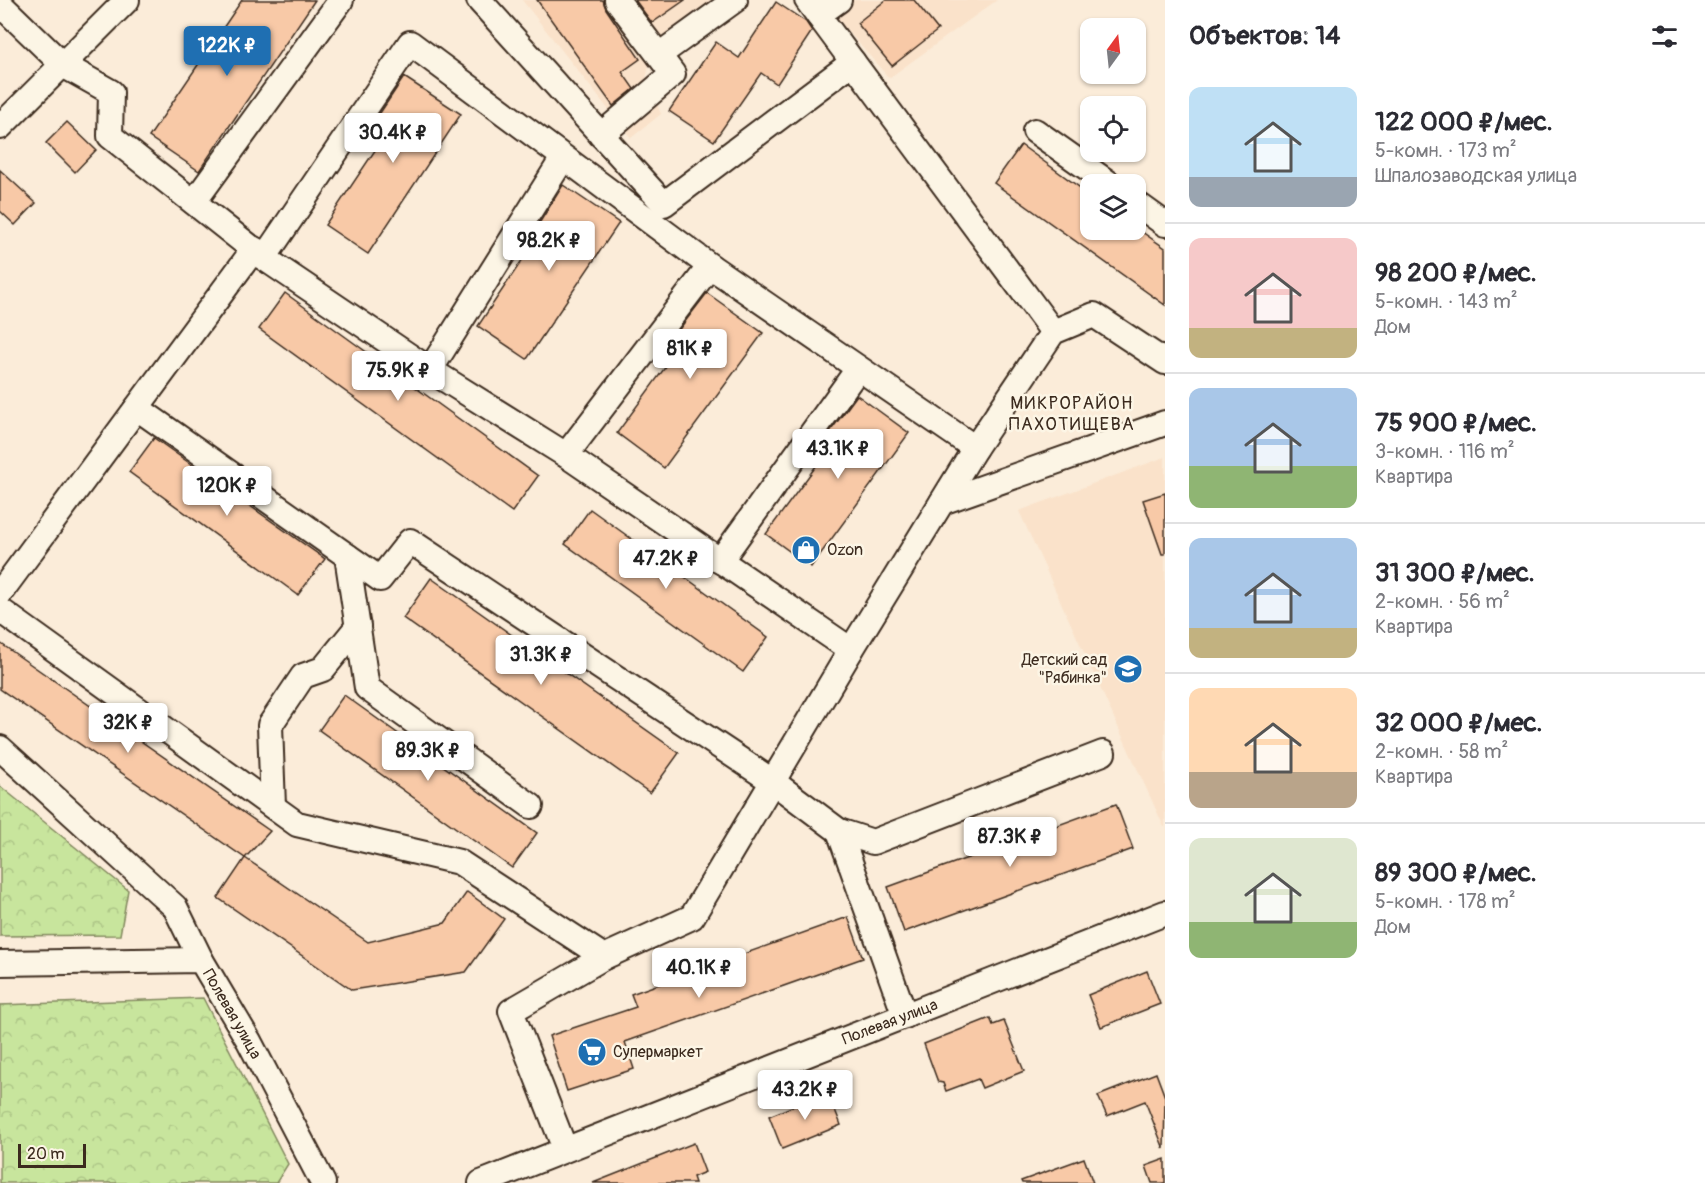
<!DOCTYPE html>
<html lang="ru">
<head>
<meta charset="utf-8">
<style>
	:root { --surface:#fff; --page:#f2f2f3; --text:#2b2b33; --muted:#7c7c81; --line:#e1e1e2; --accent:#1f6fb2 }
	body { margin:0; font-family:Pangolin,sans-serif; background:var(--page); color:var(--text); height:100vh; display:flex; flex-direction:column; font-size:22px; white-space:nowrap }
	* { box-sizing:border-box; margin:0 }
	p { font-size:20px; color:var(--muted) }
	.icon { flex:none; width:33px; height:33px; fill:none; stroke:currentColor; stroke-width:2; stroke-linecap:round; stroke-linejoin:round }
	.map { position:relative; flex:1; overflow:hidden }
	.details { display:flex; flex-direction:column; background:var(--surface); width:540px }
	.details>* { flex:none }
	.needle { width:39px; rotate:15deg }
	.buttons { position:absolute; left:1080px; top:18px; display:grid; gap:12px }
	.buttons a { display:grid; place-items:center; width:66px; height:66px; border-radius:12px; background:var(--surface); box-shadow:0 2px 4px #0004; font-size:30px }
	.scale { position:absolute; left:18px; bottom:15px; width:68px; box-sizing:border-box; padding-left:6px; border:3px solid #3b2a1e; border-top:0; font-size:16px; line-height:21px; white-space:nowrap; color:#3b2a1e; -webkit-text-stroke:4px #fcf5e5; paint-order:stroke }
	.price { position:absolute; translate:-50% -51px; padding:0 14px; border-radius:6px; background:#fff; color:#222; font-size:20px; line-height:39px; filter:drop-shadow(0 2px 3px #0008) }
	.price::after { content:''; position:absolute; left:50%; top:36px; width:18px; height:14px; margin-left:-9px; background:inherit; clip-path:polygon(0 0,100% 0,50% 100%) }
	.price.current { background:var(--accent); color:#fff }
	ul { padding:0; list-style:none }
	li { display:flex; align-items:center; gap:18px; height:150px; padding:0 24px }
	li+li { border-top:2px solid var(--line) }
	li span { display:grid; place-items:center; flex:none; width:168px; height:120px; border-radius:12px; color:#555 }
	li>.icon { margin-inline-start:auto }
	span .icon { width:72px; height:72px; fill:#fffc; stroke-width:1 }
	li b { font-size:26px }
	h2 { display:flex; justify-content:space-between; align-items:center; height:72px; padding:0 24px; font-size:26px }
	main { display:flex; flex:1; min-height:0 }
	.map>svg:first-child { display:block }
	.built { fill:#fae2ca }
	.forest { fill:url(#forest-crowns); stroke:#82885e; stroke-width:1.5 }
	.building { fill:#f8c9a7; stroke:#3b2a1e; stroke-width:1.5 }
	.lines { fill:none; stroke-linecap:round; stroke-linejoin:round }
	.minor-casing { stroke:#3b2a1e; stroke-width:28 }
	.minor { stroke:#fcf5e5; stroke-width:24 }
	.labels { text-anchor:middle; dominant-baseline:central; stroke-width:5; stroke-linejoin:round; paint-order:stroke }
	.poi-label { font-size:16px; fill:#3b2a1e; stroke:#fcf5e5; text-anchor:start }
	.street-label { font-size:16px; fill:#3b2a1e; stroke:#fcf5e5 }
	.neighbourhood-label { font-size:18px; letter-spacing:1.5px; fill:#3b2a1e; stroke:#fcf5e5 }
</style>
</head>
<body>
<main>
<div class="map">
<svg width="1165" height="1183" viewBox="0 0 1165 1183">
	<defs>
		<pattern id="forest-crowns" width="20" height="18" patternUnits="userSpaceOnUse" patternTransform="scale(1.5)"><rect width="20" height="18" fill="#c8e59d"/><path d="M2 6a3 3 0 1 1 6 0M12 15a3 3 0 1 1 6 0" fill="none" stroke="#adc587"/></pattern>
	</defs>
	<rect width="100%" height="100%" fill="#fbecd9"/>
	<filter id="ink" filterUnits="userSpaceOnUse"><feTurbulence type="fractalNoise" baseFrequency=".0167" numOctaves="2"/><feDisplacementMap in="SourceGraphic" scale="12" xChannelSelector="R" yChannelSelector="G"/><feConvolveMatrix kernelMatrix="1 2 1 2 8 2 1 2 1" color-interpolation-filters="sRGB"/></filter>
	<g filter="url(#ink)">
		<g class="built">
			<polygon points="522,0 732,0 653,47 646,79 661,114 631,138"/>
			<polygon points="821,0 997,0 889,78"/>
			<polygon points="1165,457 1165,827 1164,827 1019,511"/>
		</g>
		<g class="forest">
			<polygon points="0,786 128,890 120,935 0,936"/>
			<polygon points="203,998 288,1164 276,1183 0,1183 0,1005"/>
		</g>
		<g class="building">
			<polygon points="242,0 315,0 199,171 149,137"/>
			<polygon points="537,0 603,0 606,9 640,59 622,72 634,89 613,106"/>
			<polygon points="635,0 685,0 652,23"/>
			<polygon points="886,0 914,0 938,30 892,66 857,23"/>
			<polygon points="776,2 806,22 812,31 777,84 761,73 714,141 669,111 716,42 739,58"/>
			<polygon points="404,77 461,114 368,254 325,225 392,125 378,116"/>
			<polygon points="67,122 96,150 75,172 46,143"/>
			<polygon points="1021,145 1090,195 1090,230 1139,230 1165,248 1165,305 994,183"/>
			<polygon points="0,170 36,203 15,225 0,211"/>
			<polygon points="563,185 619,223 527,359 478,326 543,229 538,225"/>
			<polygon points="285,293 538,476 512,512 259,329"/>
			<polygon points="707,293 763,333 664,468 617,433 686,339 677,332"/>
			<polygon points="857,395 909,433 811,567 766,534 833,443 826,437"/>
			<polygon points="154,438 325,559 298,595 129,472"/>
			<polygon points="1165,493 1165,554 1162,554 1143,500"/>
			<polygon points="590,509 768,637 743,672 565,544"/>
			<polygon points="431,578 679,753 650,793 403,618"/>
			<polygon points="0,643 270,831 245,858 0,689"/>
			<polygon points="344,695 537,833 512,868 319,730"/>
			<polygon points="1116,804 1133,849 904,932 888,887"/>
			<polygon points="245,858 368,942 445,923 467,892 504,919 466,972 352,990 218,898"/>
			<polygon points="848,917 863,958 625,1042 634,1069 567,1091 549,1036 636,1007 631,994"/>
			<polygon points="1147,971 1160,1004 1101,1027 1088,995"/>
			<polygon points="990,1018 993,1025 1004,1021 1024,1071 982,1088 978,1079 946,1091 943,1083 938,1082 924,1044"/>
			<polygon points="1156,1073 1165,1097 1164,1149 1145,1101 1107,1116 1098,1096"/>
			<polygon points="828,1092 841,1125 782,1149 769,1116"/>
			<polygon points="694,1143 705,1172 693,1177 695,1183 593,1183"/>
			<polygon points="1084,1158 1093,1183 1022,1183 1021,1181"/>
			<polygon points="1165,1159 1165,1183 1152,1183 1146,1166"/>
		</g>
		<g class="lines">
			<g class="minor-casing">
				<g id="minor">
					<polyline points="479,0 664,204 853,62"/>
					<polyline points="807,0 1053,332"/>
					<polyline points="0,4 63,65 111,92 110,136 264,258 430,370 566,455 851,650 692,917 604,957 511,1011 565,1149"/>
					<polyline points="818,15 839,0"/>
					<polyline points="659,55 735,0"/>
					<polyline points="0,127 127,0"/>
					<polyline points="1035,131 1110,184"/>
					<polyline points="601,135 673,74 617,0"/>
					<polyline points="194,202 341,0"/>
					<polyline points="1136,203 1165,224"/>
					<polyline points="264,258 410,43 710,266 566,455"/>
					<polyline points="710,266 975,448"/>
					<polyline points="430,370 563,158"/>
					<polyline points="137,408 380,579 410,541 772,781 839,831 873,842 1103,753"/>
					<polyline points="942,502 1165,423"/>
					<polyline points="347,556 367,688 531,806"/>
					<polyline points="720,561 858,369"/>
					<polyline points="0,593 254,249"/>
					<polyline points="0,610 297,824 459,862 604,957"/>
					<polyline points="851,650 975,448 1053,332 1094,315 1165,362"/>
					<polyline points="0,748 175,907 201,960"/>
					<polyline points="273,806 270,725 303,676 323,669 358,626"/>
					<polyline points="839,831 905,1016"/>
					<polyline points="0,963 201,960 249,1041 323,1183"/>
					<polyline points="481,1183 1165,913"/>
				</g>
			</g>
			<use href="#minor" class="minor"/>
		</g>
	</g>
	<defs>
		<g id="shop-disc" transform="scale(1.5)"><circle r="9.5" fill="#1f6fb2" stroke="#fcf5e5"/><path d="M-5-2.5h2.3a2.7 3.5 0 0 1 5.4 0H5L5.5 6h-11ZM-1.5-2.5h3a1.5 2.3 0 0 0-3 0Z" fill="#fff"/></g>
		<g id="school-disc" transform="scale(1.5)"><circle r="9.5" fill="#1f6fb2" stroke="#fcf5e5"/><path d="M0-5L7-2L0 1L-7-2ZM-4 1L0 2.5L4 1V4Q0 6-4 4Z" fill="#fff"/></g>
		<g id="supermarket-disc" transform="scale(1.5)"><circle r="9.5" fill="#1f6fb2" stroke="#fcf5e5"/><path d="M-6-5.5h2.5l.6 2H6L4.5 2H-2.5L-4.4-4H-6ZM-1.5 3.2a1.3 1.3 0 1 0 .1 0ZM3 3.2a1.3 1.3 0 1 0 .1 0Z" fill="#fff"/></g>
	</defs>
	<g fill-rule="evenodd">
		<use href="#shop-disc" x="806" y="550"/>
		<use href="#school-disc" x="1128" y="669"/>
		<use href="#supermarket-disc" x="592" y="1052"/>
	</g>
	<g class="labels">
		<g class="poi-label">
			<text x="827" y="550">Ozon</text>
			<text x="1107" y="660" text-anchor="end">Детский сад<tspan x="1107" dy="18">"Рябинка"</tspan></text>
			<text x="613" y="1052">Супермаркет</text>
		</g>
		<g class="street-label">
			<text transform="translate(232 1014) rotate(60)">Полевая улица</text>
			<text transform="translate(890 1022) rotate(-21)">Полевая улица</text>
		</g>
		<g class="neighbourhood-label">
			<text x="1072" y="403">МИКРОРАЙОН<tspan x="1072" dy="21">ПАХОТИЩЕВА</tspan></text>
		</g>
	</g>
</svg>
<div class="buttons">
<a><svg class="needle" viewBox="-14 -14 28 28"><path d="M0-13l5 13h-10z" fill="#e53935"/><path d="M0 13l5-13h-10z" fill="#7c7c81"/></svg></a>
<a><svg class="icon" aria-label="locate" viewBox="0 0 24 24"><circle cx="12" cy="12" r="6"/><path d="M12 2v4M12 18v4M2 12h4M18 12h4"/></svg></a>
<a><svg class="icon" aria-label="layers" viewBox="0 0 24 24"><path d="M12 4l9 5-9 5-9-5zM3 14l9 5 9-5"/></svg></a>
</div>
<div class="scale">20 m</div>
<b class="price current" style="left:227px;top:77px">122K ₽</b>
<b class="price" style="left:393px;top:164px">30.4K ₽</b>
<b class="price" style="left:549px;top:272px">98.2K ₽</b>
<b class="price" style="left:690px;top:380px">81K ₽</b>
<b class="price" style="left:398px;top:402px">75.9K ₽</b>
<b class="price" style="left:838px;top:480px">43.1K ₽</b>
<b class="price" style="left:227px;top:517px">120K ₽</b>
<b class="price" style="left:666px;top:590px">47.2K ₽</b>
<b class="price" style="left:541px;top:686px">31.3K ₽</b>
<b class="price" style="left:128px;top:754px">32K ₽</b>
<b class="price" style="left:428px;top:782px">89.3K ₽</b>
<b class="price" style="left:1010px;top:868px">87.3K ₽</b>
<b class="price" style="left:699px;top:999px">40.1K ₽</b>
<b class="price" style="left:805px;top:1121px">43.2K ₽</b>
</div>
<section class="details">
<h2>Объектов: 14<svg class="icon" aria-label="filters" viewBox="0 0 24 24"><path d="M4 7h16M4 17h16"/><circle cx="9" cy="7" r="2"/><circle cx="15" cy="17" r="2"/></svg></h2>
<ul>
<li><span style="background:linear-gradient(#bfe0f5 75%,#9aa5b1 0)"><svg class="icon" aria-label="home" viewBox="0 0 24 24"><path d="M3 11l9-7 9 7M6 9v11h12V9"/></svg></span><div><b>122 000 ₽/мес.</b><p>5-комн. · 173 m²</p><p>Шпалозаводская улица</p></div></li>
<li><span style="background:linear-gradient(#f6c9c9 75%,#c2b280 0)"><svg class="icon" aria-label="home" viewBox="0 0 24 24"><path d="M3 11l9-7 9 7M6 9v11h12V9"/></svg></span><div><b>98 200 ₽/мес.</b><p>5-комн. · 143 m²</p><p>Дом</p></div></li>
<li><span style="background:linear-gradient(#a9c7e8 65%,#8fb573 0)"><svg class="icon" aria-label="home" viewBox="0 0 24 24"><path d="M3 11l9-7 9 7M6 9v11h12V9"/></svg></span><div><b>75 900 ₽/мес.</b><p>3-комн. · 116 m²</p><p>Квартира</p></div></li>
<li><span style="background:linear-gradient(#a9c7e8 75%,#c2b280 0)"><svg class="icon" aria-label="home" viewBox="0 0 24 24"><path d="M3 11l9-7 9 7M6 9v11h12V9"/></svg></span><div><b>31 300 ₽/мес.</b><p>2-комн. · 56 m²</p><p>Квартира</p></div></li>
<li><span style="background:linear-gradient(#ffd9b3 70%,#b9a48a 0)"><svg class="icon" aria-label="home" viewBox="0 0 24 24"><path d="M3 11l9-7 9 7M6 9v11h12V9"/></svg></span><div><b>32 000 ₽/мес.</b><p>2-комн. · 58 m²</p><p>Квартира</p></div></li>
<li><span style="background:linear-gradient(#dfe7d0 70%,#8fb573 0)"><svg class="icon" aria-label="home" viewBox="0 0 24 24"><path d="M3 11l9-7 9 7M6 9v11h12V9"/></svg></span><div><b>89 300 ₽/мес.</b><p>5-комн. · 178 m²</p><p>Дом</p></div></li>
</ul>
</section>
</main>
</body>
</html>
